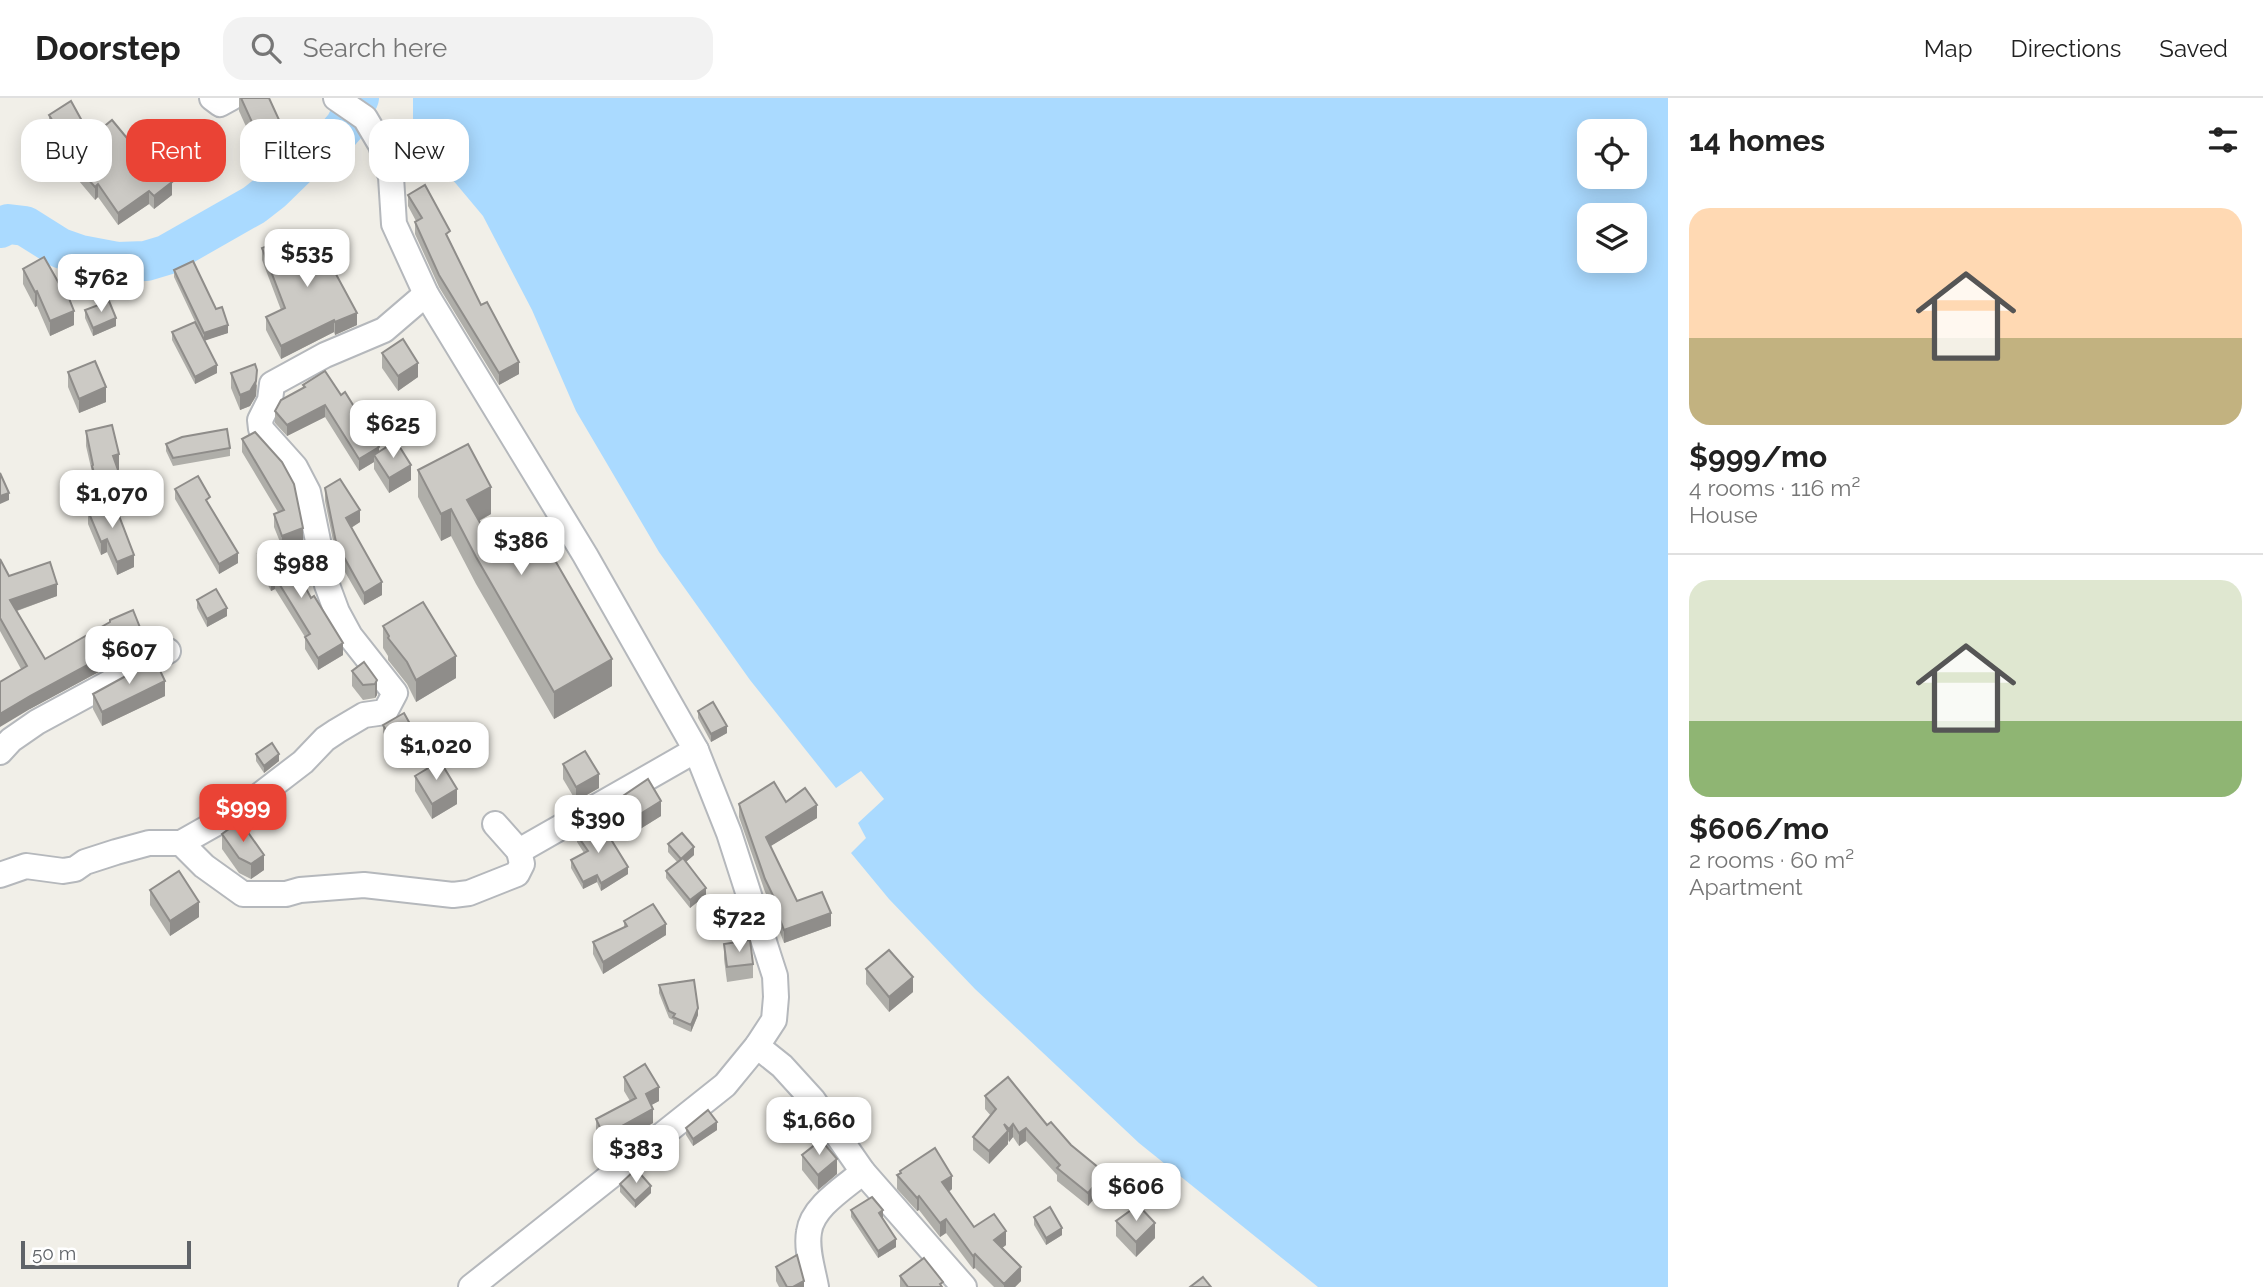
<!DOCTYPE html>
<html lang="en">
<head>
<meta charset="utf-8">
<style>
	:root { --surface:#fff; --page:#f2f2f2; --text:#222; --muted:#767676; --line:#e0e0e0; --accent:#ea4335 }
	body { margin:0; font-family:Raleway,sans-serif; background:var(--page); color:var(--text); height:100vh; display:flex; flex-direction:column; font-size:26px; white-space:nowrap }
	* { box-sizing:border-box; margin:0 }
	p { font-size:23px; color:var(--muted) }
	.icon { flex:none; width:38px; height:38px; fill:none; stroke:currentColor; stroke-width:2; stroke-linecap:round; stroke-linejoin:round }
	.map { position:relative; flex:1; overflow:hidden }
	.sheet { display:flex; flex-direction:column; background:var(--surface); width:595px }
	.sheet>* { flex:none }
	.guide { position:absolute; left:21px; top:21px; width:665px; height:63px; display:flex; gap:14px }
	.fabs { position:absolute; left:1577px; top:21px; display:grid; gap:14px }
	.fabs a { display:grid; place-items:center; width:70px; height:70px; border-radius:14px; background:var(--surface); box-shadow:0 4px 18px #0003; font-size:35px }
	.scale { position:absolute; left:21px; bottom:18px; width:170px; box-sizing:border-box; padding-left:7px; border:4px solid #5f6368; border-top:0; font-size:19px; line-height:24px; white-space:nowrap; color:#5f6368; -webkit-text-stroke:5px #fff; paint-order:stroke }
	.price { position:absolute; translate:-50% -60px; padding:0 16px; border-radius:14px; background:#fff; color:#222; font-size:23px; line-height:46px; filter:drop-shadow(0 2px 4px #0008) }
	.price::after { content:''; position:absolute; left:50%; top:42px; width:21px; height:16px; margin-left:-10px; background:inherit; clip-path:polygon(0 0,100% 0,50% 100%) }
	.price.on { background:var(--accent); color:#fff }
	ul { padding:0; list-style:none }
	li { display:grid; align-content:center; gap:14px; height:371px; padding:0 21px }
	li+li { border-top:2px solid var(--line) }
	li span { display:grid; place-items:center; height:217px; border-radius:21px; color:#555 }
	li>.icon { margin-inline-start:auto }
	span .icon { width:126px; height:126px; fill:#fffc; stroke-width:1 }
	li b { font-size:30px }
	h2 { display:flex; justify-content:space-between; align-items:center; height:84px; padding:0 21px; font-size:30px }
	.pill { padding:0 24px; border-radius:21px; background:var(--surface); box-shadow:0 4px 18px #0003; font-size:24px; line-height:63px }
	.pill.on { background:var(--accent); color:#fff }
	header { display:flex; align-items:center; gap:42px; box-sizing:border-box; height:98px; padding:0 35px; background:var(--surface); border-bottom:2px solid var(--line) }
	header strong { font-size:33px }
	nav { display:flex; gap:38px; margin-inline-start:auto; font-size:24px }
	.search { width:490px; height:63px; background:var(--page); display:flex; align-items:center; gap:18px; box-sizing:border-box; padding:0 24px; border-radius:21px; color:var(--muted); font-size:26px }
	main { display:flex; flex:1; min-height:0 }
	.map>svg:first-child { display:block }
	.water { fill:#aadaff; fill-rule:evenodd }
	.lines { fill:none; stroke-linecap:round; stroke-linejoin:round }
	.river { stroke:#aadaff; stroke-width:40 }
	.minor-casing { stroke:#b5b8bc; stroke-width:28 }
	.minor { stroke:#fff; stroke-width:24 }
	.wall { fill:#afaea9 }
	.shaded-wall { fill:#8f8d8a }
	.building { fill:#cccac5; stroke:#8f8d8a; stroke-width:2 }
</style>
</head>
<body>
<header>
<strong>Doorstep</strong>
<div class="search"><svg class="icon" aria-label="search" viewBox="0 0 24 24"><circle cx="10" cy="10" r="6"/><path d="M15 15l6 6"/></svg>Search here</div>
<nav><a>Map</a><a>Directions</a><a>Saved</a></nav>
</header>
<main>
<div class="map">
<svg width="1668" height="1189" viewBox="0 0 1668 1189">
	<rect width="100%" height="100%" fill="#f1efe8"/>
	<g class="water">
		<path d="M351,0h21c-25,16 -11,29 -26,42 -12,10 -33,15 -47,23 20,-21 39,-39 52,-65z"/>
		<path d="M413,0h1255v1189h-350l-179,-144 -164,-154 -86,-90 -38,-46 15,-15 -8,-15 26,-24 -23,-28 -25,17 -86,-108 -91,-128 -83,-141 -44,-101 -49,-94 -41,-49 -29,-23zM1589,33h45v46h-45zM1589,117h45v46h-45z"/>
	</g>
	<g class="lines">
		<polyline class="river" points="0,130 8,126 25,128 60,150 80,157 117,164 146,163 166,157 254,107 272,93 311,55 338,36 345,28 359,0"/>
		<g class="minor-casing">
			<g id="minor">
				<polyline points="212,0 220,6 231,0"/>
				<polyline points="336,0 365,20 381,47 391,79 394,126 426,196 585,457 696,652 729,735 775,878 776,899 774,922 757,948 725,987 471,1189"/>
				<polyline points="0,654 11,642 37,624 168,553"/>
				<polyline points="495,726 519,753 696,652"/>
				<polyline points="181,745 204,768 243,796 286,796 300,792 364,787 453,797 469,795 517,776 522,766 519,753"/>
				<polyline points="0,777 26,768 63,773 75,771 85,764 116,754 149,745 181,745 243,710 303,664 325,641 337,633 364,617 385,614 395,595 350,538 337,514 327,487 308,394 295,369 261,331 260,322 270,302 272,286 325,257 384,232 426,196"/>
				<polyline points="757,948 782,968 813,1002 863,1074 964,1189"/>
				<path d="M816,1189c-3,-17 -10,-37 -7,-55 3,-25 35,-44 54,-60"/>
			</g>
		</g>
		<use href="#minor" class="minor"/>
	</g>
	<g class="wall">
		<polygon points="239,0 269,0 280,42 257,53 239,13"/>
		<polygon points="49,17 82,38 61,51 49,31"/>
		<polygon points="95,36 131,45 156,64 172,97 154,111 149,106 118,127 98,99 95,102 79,83 79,71 99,54 95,49"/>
		<polygon points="408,97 450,143 481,207 519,276 499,287 439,189 415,136 415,124 416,123 408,108"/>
		<polygon points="262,150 290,161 346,171 337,177 357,227 335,237 334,234 281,261 266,232 266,219 281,212 262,162"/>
		<polygon points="23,171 74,227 50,238 37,208 35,209 23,186"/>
		<polygon points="174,172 216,211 228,235 204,242 217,275 195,286 172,242 172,234 199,232 174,179"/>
		<polygon points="85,212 116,228 93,238 85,220"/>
		<polygon points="382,255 418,279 398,293 382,270"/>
		<polygon points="68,274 106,304 79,315 68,289"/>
		<polygon points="231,275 257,287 256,298 250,308 240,312 231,290"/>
		<polygon points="303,287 379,354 411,382 389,395 374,371 374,364 359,373 325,319 287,338 275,325 275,313 303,290"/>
		<polygon points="86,333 119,371 118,372 123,401 114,404 134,469 117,477 107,454 101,457 88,426 88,413 100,408 92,383 92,374 86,348"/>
		<polygon points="242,341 303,442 284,449 311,500 343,557 318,572 305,551 305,539 275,491 271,493 258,468 258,456 280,444 274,429 274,416 278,414 242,354"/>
		<polygon points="166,346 230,350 230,358 173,368 166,353"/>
		<polygon points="418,372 491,416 479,423 494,449 612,588 554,621 476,486 451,438 441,443 418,399"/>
		<polygon points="325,390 360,424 351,430 382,497 364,507 345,474 344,475 338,467 325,403"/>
		<polygon points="175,391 210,408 238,465 219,476 175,401"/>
		<polygon points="0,461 9,478 57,498 17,513 45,561 110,524 110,522 143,550 30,611 21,571 0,533"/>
		<polygon points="197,502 227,518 207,529 197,510"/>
		<polygon points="383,528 456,580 416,604 407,586 388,562 388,558 383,550"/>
		<polygon points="352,573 377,582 377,597 375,600 363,602 352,588"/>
		<polygon points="93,596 165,598 102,628 93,611"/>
		<polygon points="698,613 727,635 711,644 698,620"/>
		<polygon points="383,627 415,642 394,654 383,634"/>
		<polygon points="256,656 279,663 264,675 256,663"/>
		<polygon points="563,666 599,690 576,703 563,681"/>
		<polygon points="415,678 457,706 432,721 415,693"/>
		<polygon points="617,702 661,718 632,736 617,716"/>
		<polygon points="786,704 817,720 770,748 797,803 831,828 784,845 776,824 776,816 765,794 739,719 739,706"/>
		<polygon points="222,736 264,772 251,781 239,775 222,751"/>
		<polygon points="577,737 628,776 601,793 597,784 583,791 571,770 571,762 584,755 577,744"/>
		<polygon points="668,746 694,757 686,764 706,797 690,810 666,780 666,773 678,765 668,754"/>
		<polygon points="150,792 199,819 170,838 150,807"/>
		<polygon points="624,823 666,837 603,876 593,856 593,844 624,829"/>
		<polygon points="724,846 753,866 753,880 727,884 724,861"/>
		<polygon points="866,871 913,894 889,914 866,886"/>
		<polygon points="659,887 698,917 691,934 673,926 673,922 669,920 659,895"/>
		<polygon points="624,979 659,1003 651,1007 653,1025 604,1052 596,1035 596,1021 630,1003 624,993"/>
		<polygon points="985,998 1047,1027 1105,1088 1088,1108 1057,1083 1057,1077 1026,1043 1019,1048 1013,1039 1009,1044 1008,1042 1008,1046 989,1066 973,1052 973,1039 991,1018 985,1011"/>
		<polygon points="686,1030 717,1032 693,1048 686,1037"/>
		<polygon points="802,1057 837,1076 818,1092 802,1072"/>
		<polygon points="900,1073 952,1091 949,1094 974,1129 1006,1147 1002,1150 1021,1183 1015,1189 994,1189 975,1170 973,1171 946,1135 940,1139 919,1112 917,1113 897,1091 897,1077 900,1076"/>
		<polygon points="620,1086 651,1095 635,1110 620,1094"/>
		<polygon points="851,1112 883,1120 882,1120 896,1149 878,1160 851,1119"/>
		<polygon points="1034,1119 1062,1137 1046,1147 1034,1127"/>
		<polygon points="1116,1123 1155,1140 1136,1159 1116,1138"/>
		<polygon points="776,1169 804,1189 779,1189 776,1183"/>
		<polygon points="900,1178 943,1189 900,1189"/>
	</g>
	<g class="shaded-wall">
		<polygon points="82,23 82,38 61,51 61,36"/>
		<polygon points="280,24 280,42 257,53 257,35"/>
		<polygon points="156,54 156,67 150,57"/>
		<polygon points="172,84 172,97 154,111 154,98"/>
		<polygon points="98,86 98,99 95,102 95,89"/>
		<polygon points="149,93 149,106 118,127 118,115"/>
		<polygon points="346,159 346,171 331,180 331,167"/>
		<polygon points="37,193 37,208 35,209 35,194"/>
		<polygon points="74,213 74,227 50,238 50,223"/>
		<polygon points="357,215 357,227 335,237 335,224"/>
		<polygon points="116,220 116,228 93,238 93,230"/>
		<polygon points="334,222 334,234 281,261 281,248"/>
		<polygon points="228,227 228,235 204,243 204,235"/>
		<polygon points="519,264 519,276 499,287 499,275"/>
		<polygon points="418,265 418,279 398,293 398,278"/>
		<polygon points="217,267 217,275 195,286 195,279"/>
		<polygon points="257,272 256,298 250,308 240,312 240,297"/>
		<polygon points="106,289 106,304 79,315 79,301"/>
		<polygon points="325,307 325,319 287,338 287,327"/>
		<polygon points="379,349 379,361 374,357 374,364 359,373 359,361"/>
		<polygon points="119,356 119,371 113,373 113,358"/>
		<polygon points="411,367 411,382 389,395 389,380"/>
		<polygon points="123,386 123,401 100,409 100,394"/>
		<polygon points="491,389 491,416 467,429 467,402"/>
		<polygon points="9,395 9,402 0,406 0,398"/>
		<polygon points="451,411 451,438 441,443 441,416"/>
		<polygon points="360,412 360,424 346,433 346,420"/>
		<polygon points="303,430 303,442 282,450 282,438"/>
		<polygon points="107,441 107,454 101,457 101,444"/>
		<polygon points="238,455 238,465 219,476 219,466"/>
		<polygon points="134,457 134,469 117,477 117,464"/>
		<polygon points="345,461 345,474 344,475 344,462"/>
		<polygon points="275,479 275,491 271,493 271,481"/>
		<polygon points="382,484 382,497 364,507 364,495"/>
		<polygon points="57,486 57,498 10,515 10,502"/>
		<polygon points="227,510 227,518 207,529 207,521"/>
		<polygon points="143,537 143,550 30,611 0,629 0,616 30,598"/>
		<polygon points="343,545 343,557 318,572 318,560"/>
		<polygon points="456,558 456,580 416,604 416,582"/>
		<polygon points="612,561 612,588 554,621 554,594"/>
		<polygon points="377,582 377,597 375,600 375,586"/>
		<polygon points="165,583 165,598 102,628 102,614"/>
		<polygon points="727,628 727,635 711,644 711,636"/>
		<polygon points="415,635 415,642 394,654 394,646"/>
		<polygon points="279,656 279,663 264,675 264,668"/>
		<polygon points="599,676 599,690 576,703 576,689"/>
		<polygon points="457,691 457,706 432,721 432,706"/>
		<polygon points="661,703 661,718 632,736 632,721"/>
		<polygon points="817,707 817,720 766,751 766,739"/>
		<polygon points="694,749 694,757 681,768 681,761"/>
		<polygon points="264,757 264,772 251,781 251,766"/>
		<polygon points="628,769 628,776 601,793 601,785"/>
		<polygon points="597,777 597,784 583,791 583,784"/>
		<polygon points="706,790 706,797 690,810 690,802"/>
		<polygon points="199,804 199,819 170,838 170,823"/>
		<polygon points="831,815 831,828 784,845 784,832"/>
		<polygon points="666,826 666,837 603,876 603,864"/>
		<polygon points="913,879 913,894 889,914 889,899"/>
		<polygon points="698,910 698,917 691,934 691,927"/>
		<polygon points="659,989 659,1003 646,1010 646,996"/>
		<polygon points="653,1011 653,1025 604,1052 604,1038"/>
		<polygon points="717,1024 717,1032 693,1048 693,1041"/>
		<polygon points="1013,1026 1013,1039 1009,1044 1009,1031"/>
		<polygon points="1026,1030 1026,1043 1019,1048 1019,1035"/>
		<polygon points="1008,1033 1008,1046 989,1066 989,1053"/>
		<polygon points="837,1061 837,1076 818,1092 818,1077"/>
		<polygon points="1105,1075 1105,1088 1088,1108 1088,1095"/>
		<polygon points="952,1078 952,1091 942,1098 942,1084"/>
		<polygon points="651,1088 651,1095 635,1110 635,1103"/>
		<polygon points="919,1098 919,1112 917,1113 917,1100"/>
		<polygon points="883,1112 883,1120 879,1123 879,1115"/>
		<polygon points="946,1121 946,1135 940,1139 940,1125"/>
		<polygon points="1155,1125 1155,1140 1136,1159 1136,1144"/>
		<polygon points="1062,1130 1062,1137 1046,1147 1046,1140"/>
		<polygon points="1006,1133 1006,1147 994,1156 994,1142"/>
		<polygon points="896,1141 896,1149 878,1160 878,1153"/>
		<polygon points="975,1156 975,1170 973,1171 973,1158"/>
		<polygon points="1021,1169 1021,1183 1015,1189 1004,1189 1004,1186"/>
		<polygon points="804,1183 804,1189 793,1189"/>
	</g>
	<g class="building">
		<polygon points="241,0 269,0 280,24 257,35"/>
		<polygon points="71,3 82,23 61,36 49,17"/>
		<polygon points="112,22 131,45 148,37 156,54 150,57 172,84 154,98 149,93 118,115 98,86 95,89 79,71 105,49 95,36"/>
		<polygon points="425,87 450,133 446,136 481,207 487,204 519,264 499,275 439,177 415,124 422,120 408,97"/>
		<polygon points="333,136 346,159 331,167 357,215 335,224 334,222 281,248 266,219 285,210 262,150 284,142 290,161"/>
		<polygon points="44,159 61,189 64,188 74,213 50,223 37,193 35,194 23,171"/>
		<polygon points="193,163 216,211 222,209 228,227 204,235 174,172"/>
		<polygon points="109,203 116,220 93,230 85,212"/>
		<polygon points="195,224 217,267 195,279 172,234"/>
		<polygon points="403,241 418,265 398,278 382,255"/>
		<polygon points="95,263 106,289 79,301 68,274"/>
		<polygon points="255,266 257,272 256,283 250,293 240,297 231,275"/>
		<polygon points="325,273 341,297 345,294 379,349 359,361 325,307 287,327 275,313 281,302 305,289 303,287"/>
		<polygon points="112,327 119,356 113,358 123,386 100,394 92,368 93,367 86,333"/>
		<polygon points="227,331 230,350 173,360 166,346 182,339"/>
		<polygon points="255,334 282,364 294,386 303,430 282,438 274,416 284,412 242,341"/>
		<polygon points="396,343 411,367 389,380 374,357"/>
		<polygon points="468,346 491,389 467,402 494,449 534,426 612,561 554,594 476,459 451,411 441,416 418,372"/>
		<polygon points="0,375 9,395 0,398"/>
		<polygon points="198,378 210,399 206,402 238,455 219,466 175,391"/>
		<polygon points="340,381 360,412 346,420 382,484 364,495 345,461 344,462 338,454 325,390"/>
		<polygon points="113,402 134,457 117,464 107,441 101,444 88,413"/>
		<polygon points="281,443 311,500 314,498 343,545 318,560 305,539 310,536 275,479 271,481 258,456"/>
		<polygon points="0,461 9,478 50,464 57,486 10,502 45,561 110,524 110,522 133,512 143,537 30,598 0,616 0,584 27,568 0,520"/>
		<polygon points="216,491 227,510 207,521 197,502"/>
		<polygon points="423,504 456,558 416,582 407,564 388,540 389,538 383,528"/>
		<polygon points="155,562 165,583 102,614 93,596"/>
		<polygon points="364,564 377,582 375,586 363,587 352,573"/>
		<polygon points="713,604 727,628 711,636 698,613"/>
		<polygon points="404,615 415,635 394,646 383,627"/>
		<polygon points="272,645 279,656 264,668 256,656"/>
		<polygon points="585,653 599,676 576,689 563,666"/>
		<polygon points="440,663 457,691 432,706 415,678"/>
		<polygon points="648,681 661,703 632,721 617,702"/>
		<polygon points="774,684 786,704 805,690 817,707 766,739 797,803 822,794 831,815 784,832 776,811 779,810 765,781 739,706"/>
		<polygon points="599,722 628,769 601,785 597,777 583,784 571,762 588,753 577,737"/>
		<polygon points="240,723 264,757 251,766 239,760 222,736"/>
		<polygon points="682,735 694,749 681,761 668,746"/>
		<polygon points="683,760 706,790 690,802 666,773"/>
		<polygon points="179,773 199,804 170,823 150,792"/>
		<polygon points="653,806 666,826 603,864 593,844 627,828 624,823"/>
		<polygon points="750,842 753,866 727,869 724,846"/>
		<polygon points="889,852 913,879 889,899 866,871"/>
		<polygon points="694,882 698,910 691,927 673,919 675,916 669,913 659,887"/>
		<polygon points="645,966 659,989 646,996 653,1011 604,1038 596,1021 636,1000 624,979"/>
		<polygon points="1008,979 1047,1027 1051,1024 1071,1047 1105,1075 1088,1095 1057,1070 1060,1067 1026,1030 1019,1035 1013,1026 1009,1031 1004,1026 1008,1033 989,1053 973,1039 996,1011 985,998"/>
		<polygon points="708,1012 717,1024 693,1041 686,1030"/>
		<polygon points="821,1042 837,1061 818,1077 802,1057"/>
		<polygon points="935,1050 952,1078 942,1084 974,1129 994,1116 1006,1133 994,1142 1021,1169 1004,1186 975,1156 973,1158 946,1121 940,1125 919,1098 917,1100 897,1077 901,1075 900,1073"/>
		<polygon points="636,1071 651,1088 635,1103 620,1086"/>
		<polygon points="872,1099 883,1112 879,1115 896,1141 878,1153 851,1112"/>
		<polygon points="1138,1107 1155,1125 1136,1144 1116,1123"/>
		<polygon points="1050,1109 1062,1130 1046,1140 1034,1119"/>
		<polygon points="797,1157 804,1183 793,1189 787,1189 776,1169"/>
		<polygon points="924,1160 943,1184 940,1186 942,1189 908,1189 900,1178"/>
		<polygon points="1203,1179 1211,1189 1190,1189"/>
	</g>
</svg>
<div class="fabs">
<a><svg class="icon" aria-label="locate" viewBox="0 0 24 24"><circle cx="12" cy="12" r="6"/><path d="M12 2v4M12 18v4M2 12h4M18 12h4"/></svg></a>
<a><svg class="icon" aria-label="layers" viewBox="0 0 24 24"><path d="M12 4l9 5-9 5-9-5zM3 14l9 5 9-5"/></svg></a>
</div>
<div class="scale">50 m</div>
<b class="price" style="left:307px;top:191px">$535</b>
<b class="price" style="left:101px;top:216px">$762</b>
<b class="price" style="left:393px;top:362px">$625</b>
<b class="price" style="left:112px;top:432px">$1,070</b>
<b class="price" style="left:521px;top:479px">$386</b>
<b class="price" style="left:301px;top:502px">$988</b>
<b class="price" style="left:129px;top:588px">$607</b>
<b class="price" style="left:436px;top:684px">$1,020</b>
<b class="price on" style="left:243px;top:746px">$999</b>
<b class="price" style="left:598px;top:757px">$390</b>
<b class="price" style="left:739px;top:856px">$722</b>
<b class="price" style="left:819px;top:1059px">$1,660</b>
<b class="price" style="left:636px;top:1087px">$383</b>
<b class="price" style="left:1136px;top:1125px">$606</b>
<div class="guide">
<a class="pill">Buy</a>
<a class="pill on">Rent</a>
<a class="pill">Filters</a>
<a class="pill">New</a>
</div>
</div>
<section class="sheet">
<h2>14 homes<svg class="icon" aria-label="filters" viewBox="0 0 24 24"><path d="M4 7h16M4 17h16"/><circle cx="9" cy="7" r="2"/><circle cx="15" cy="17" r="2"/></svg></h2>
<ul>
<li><span style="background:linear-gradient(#ffd9b3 60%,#c2b280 0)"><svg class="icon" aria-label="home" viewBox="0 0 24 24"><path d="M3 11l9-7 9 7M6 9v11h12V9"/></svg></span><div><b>$999/mo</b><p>4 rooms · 116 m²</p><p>House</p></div></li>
<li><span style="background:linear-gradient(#dfe7d0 65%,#8fb573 0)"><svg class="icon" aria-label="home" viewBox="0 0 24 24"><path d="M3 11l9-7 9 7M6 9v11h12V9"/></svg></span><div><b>$606/mo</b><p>2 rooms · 60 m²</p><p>Apartment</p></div></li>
</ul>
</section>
</main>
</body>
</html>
